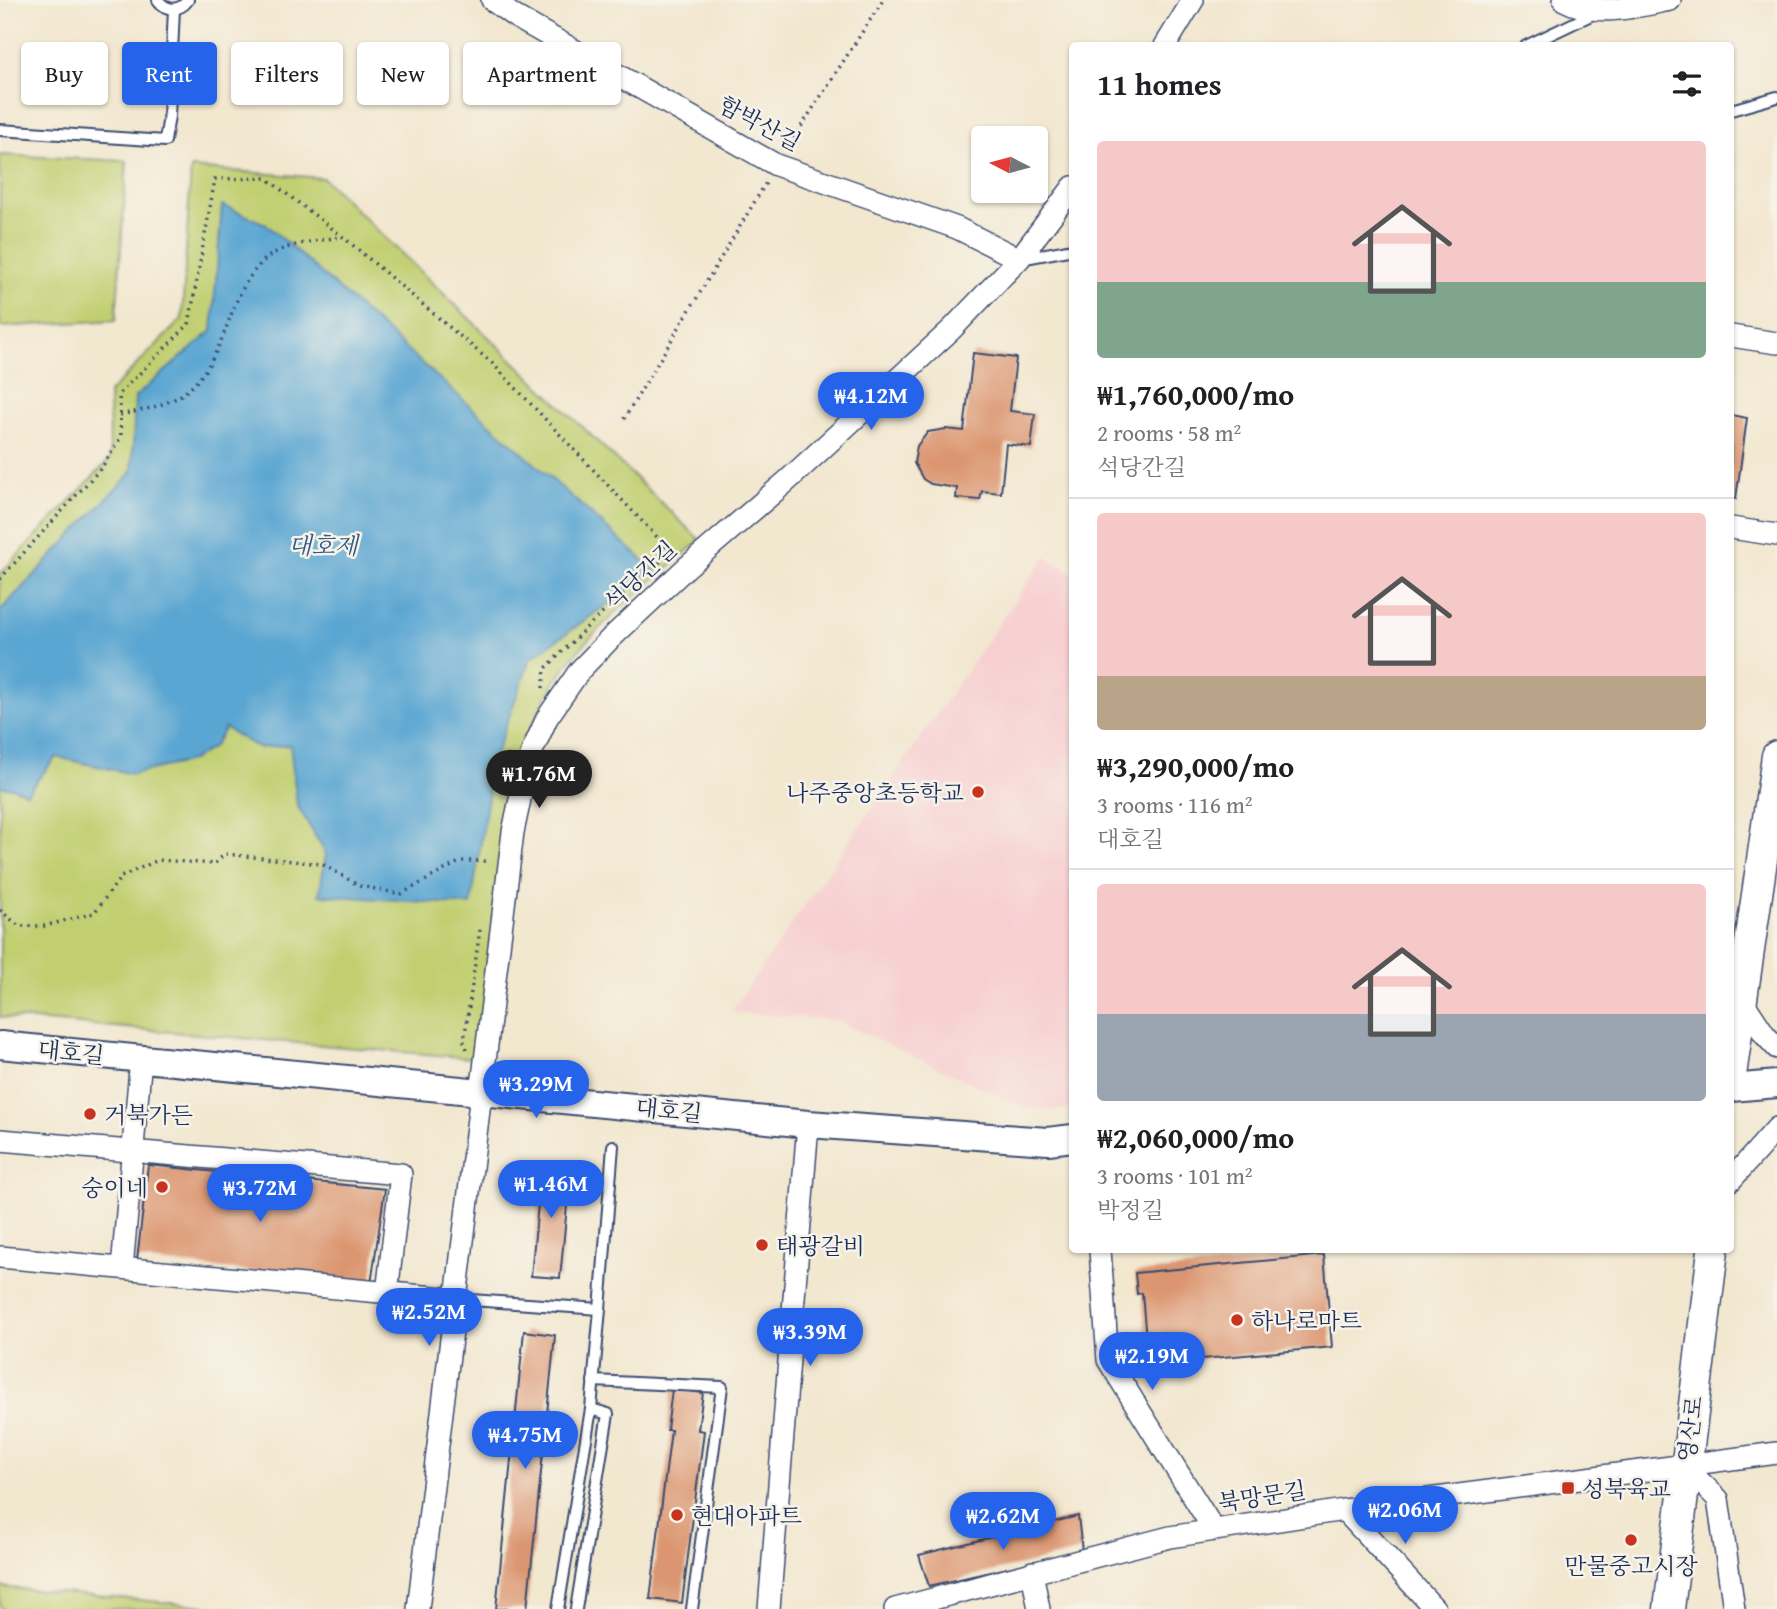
<!DOCTYPE html>
<html lang="en">
<head>
<meta charset="utf-8">
<style>
	:root { --surface:#fff; --page:#f6f6f6; --text:#202124; --muted:#757577; --line:#e0e0e0; --accent:#2563eb }
	body { margin:0; font-family:"Gentium Book Plus","Noto Serif KR",serif; background:var(--page); color:var(--text); height:100vh; display:flex; flex-direction:column; font-size:26px; white-space:nowrap }
	* { box-sizing:border-box; margin:0 }
	p { font-size:23px; color:var(--muted) }
	.icon { flex:none; width:38px; height:38px; fill:none; stroke:currentColor; stroke-width:2; stroke-linecap:round; stroke-linejoin:round }
	.map { position:relative; flex:1; overflow:hidden }
	.sheet { position:absolute; left:1069px; top:42px; width:665px; height:1211px; display:flex; flex-direction:column; background:var(--surface); border-radius:7px; box-shadow:0 2px 5px #0004 }
	.sheet>* { flex:none }
	.banner { position:absolute; left:21px; top:42px; width:665px; height:63px; display:flex; gap:14px }
	.needle { width:46px; rotate:276deg }
	.fabs { position:absolute; left:971px; top:126px; display:grid; gap:14px }
	.fabs a { display:grid; place-items:center; width:77px; height:77px; border-radius:7px; background:var(--surface); box-shadow:0 2px 5px #0004; font-size:35px }
	.price { position:absolute; translate:-50% -60px; padding:0 16px; border-radius:24px; background:var(--accent); color:#fff; font-size:23px; line-height:46px; filter:drop-shadow(0 2px 4px #0008) }
	.price::after { content:''; position:absolute; left:50%; top:42px; width:21px; height:16px; margin-left:-10px; background:inherit; clip-path:polygon(0 0,100% 0,50% 100%) }
	.price.current { background:#222; color:#fff }
	ul { padding:0; list-style:none }
	li { display:grid; align-content:center; gap:14px; height:371px; padding:0 28px }
	li+li { border-top:2px solid var(--line) }
	li span { display:grid; place-items:center; height:217px; border-radius:7px; color:#555 }
	li>.icon { margin-inline-start:auto }
	span .icon { width:126px; height:126px; fill:#fffc; stroke-width:1 }
	li b { font-size:30px }
	h2 { display:flex; justify-content:space-between; align-items:center; height:84px; padding:0 28px; font-size:30px }
	.chip { padding:0 24px; border-radius:7px; background:var(--surface); box-shadow:0 2px 5px #0004; font-size:24px; line-height:63px }
	.chip.current { background:var(--accent); color:#fff }
	.map>svg:first-child { display:block }
	.built { fill:#f7cfd1 }
	.green { fill:#c1cf71; stroke:#6e7f68; stroke-width:2 }
	.water { fill:#5aa6d2; stroke:#3a6a98; stroke-width:2 }
	.building { fill:#db9671 }
	.lines { fill:none; stroke-linecap:round; stroke-linejoin:round }
	.service-casing { stroke:#3b4b6f; stroke-width:14 }
	.minor-casing { stroke:#3b4b6f; stroke-width:24 }
	.tertiary-casing { stroke:#3b4b6f; stroke-width:30 }
	.secondary-casing { stroke:#3b4b6f; stroke-width:33 }
	.path { stroke:#3b4b6f; stroke-width:3.5; stroke-dasharray:2 5; stroke-linecap:butt }
	.service { stroke:#fff; stroke-width:10 }
	.minor { stroke:#fff; stroke-width:21 }
	.tertiary { stroke:#fff; stroke-width:26 }
	.secondary { stroke:#fff; stroke-width:30 }
	.poi-dot { fill:#c8321e; stroke:#f7f3e8; stroke-width:2.5 }
	.labels { text-anchor:middle; dominant-baseline:central; stroke-width:5; stroke-linejoin:round; paint-order:stroke }
	.street-label { font-size:23px; fill:#1b2f5e; stroke:#f7f3e8 }
	.poi-label { font-size:23px; fill:#1b2f5e; stroke:#f7f3e8; text-anchor:start }
	.water-label { font-size:24px; font-style:italic; fill:#315987; stroke:#f7f3e8 }
</style>
</head>
<body>
<div class="map">
<svg width="1777" height="1609" viewBox="0 0 1777 1609">
	<rect width="100%" height="100%" fill="#f7f3e8"/>
	<filter id="ink" filterUnits="userSpaceOnUse"><feTurbulence type="fractalNoise" baseFrequency=".0143" numOctaves="2"/><feDisplacementMap in="SourceGraphic" scale="14" xChannelSelector="R" yChannelSelector="G"/><feConvolveMatrix kernelMatrix="1 2 1 2 8 2 1 2 1" color-interpolation-filters="sRGB"/></filter>
	<filter id="wash" filterUnits="userSpaceOnUse"><feTurbulence type="fractalNoise" baseFrequency=".00686" numOctaves="4" result="noise"/><feDisplacementMap in="SourceGraphic" scale="28" xChannelSelector="R" yChannelSelector="G"/><feGaussianBlur stdDeviation="1.57" result="paint"/><feColorMatrix in="noise" values="0 0 0 0 0 0 0 0 0 0 0 0 0 0 0 0 0 1.4 0 .05"/><feComposite in="paint" operator="in"/></filter>
	<g filter="url(#wash)">
		<rect width="100%" height="100%" fill="#f2e7cf"/>
		<polygon class="built" points="1045,557 1073,572 1073,1107 1061,1110 1025,1108 835,1020 731,1012"/>
		<g class="green">
			<polygon points="0,155 127,161 116,320 0,327"/>
			<path d="M191,168l132,10 377,362c-46,40 -97,78 -134,126 -23,31 -40,70 -52,107l-33,286 -481,-42v-443l110,-115 -1,-66 73,-74z"/>
			<polygon points="0,1587 235,1609 0,1609"/>
		</g>
		<polygon class="water" points="222,205 266,224 655,571 530,659 494,759 471,905 319,895 326,854 297,805 290,745 258,748 225,728 214,746 191,761 132,774 56,757 27,793 11,787 0,787 0,611 132,472 135,397 212,331"/>
		<g id="blocks">
			<g class="building">
				<polygon points="973,353 1016,358 1010,411 1035,414 1031,447 1006,444 1001,493 982,491 980,500 956,498 957,488 931,484 923,479 914,463 917,446 928,432 946,429 964,431"/>
				<polygon points="1731,415 1747,418 1736,499 1731,498"/>
				<polygon points="542,1163 571,1165 560,1278 531,1276"/>
				<polygon points="148,1165 385,1189 371,1284 137,1260"/>
				<polygon points="1324,1255 1332,1347 1148,1364 1142,1293 1137,1294 1135,1273"/>
				<polygon points="524,1331 555,1335 527,1609 496,1609"/>
				<polygon points="672,1389 703,1393 698,1430 704,1431 682,1603 650,1599 671,1430 667,1430"/>
				<polygon points="1078,1516 1082,1551 929,1586 919,1555"/>
			</g>
		</g>
	</g>
	<g filter="url(#ink)">
		<use href="#blocks" fill-opacity="0" stroke="#3b4b6f" stroke-width="2"/>
		<g class="lines">
			<g class="service-casing">
				<g id="service">
					<path d="M158,0c9,12 22,11 30,0"/>
					<polyline points="1526,46 1595,13"/>
					<polyline points="1731,110 1777,97"/>
					<polyline points="0,130 165,141 169,116 174,9"/>
					<polyline points="1020,259 1073,249"/>
					<polyline points="456,1299 600,1309 591,1409 608,1414 576,1609"/>
					<polyline points="600,1309 613,1146"/>
					<polyline points="593,1381 722,1387 692,1609"/>
					<polyline points="558,1609 591,1409"/>
				</g>
			</g>
			<g class="minor-casing">
				<g id="minor">
					<polyline points="492,0 514,16 776,165 957,228 1019,259"/>
					<path d="M1564,0c33,18 71,7 106,0"/>
					<polyline points="1165,46 1193,0"/>
					<polyline points="1731,336 1777,343"/>
					<polyline points="1731,528 1777,535"/>
					<polyline points="1740,997 1765,1035 1777,1048"/>
					<polyline points="0,1140 401,1174 387,1293"/>
					<polyline points="1731,1180 1777,1128"/>
					<polyline points="1100,1250 1108,1360 1214,1530"/>
					<polyline points="0,1257 456,1299"/>
					<polyline points="122,1268 141,1058"/>
					<polyline points="1685,1467 1718,1499 1734,1609"/>
					<polyline points="1344,1510 1435,1609"/>
					<polyline points="1032,1572 1039,1609"/>
					<polyline points="418,1609 513,832 525,776 533,749 547,718 580,670 610,639 687,567 787,481 952,329 1019,259 1073,187"/>
					<polyline points="769,1609 808,1124"/>
					<polyline points="895,1609 1170,1537 1344,1510 1777,1453"/>
				</g>
			</g>
			<g class="tertiary-casing">
				<g id="tertiary">
					<polyline points="0,1045 808,1124 1005,1138 1048,1141 1073,1138"/>
					<polyline points="1731,1088 1777,1084"/>
				</g>
			</g>
			<g class="secondary-casing">
				<g id="secondary">
					<polyline points="1731,1075 1777,756"/>
					<polyline points="1669,1609 1713,1250"/>
				</g>
			</g>
			<g class="path">
				<polyline points="786,150 883,0"/>
				<path d="M120,415c19,-4 39,-8 56,-17 30,-16 44,-53 55,-83 8,-21 19,-44 37,-58 19,-14 50,-16 72,-20"/>
				<polyline points="624,419 767,181"/>
				<polyline points="0,579 102,467 121,437 119,394 189,324 215,179 266,178 342,236 493,364 675,556"/>
				<polyline points="543,688 545,669 586,628 671,552"/>
				<polyline points="501,790 505,763 511,750"/>
				<polyline points="0,910 19,926 44,926 94,913 121,877 158,860 214,864 225,854 322,864 360,886 401,894 461,861 490,861"/>
				<polyline points="467,1049 464,1041 480,929"/>
			</g>
			<use href="#service" class="service"/>
			<use href="#minor" class="minor"/>
			<use href="#tertiary" class="tertiary"/>
			<use href="#secondary" class="secondary"/>
		</g>
	</g>
	<g class="poi-dot">
		<circle cx="978" cy="792" r="7"/>
		<circle cx="90" cy="1114" r="7"/>
		<circle cx="162" cy="1187" r="7"/>
		<circle cx="762" cy="1245" r="7"/>
		<circle cx="1237" cy="1320" r="7"/>
		<rect x="1561" y="1481" width="14" height="14" rx="3.5"/>
		<circle cx="677" cy="1515" r="7"/>
		<circle cx="1631" cy="1540" r="7"/>
	</g>
	<g class="labels">
		<g class="street-label">
			<text transform="translate(760 123) rotate(28)">함박산길</text>
			<text transform="translate(640 575) rotate(-43)">석당간길</text>
			<text transform="translate(71 1052) rotate(6)">대호길</text>
			<text transform="translate(669 1110) rotate(6)">대호길</text>
			<text transform="translate(1690 1429) rotate(-83)">영산로</text>
			<text transform="translate(1262 1496) rotate(-9)">북망문길</text>
		</g>
		<g class="poi-label">
			<text x="964" y="792" text-anchor="end">나주중앙초등학교</text>
			<text x="104" y="1114">거북가든</text>
			<text x="148" y="1187" text-anchor="end">숭이네</text>
			<text x="776" y="1245">태광갈비</text>
			<text x="1251" y="1320">하나로마트</text>
			<text x="1582" y="1488">성북육교</text>
			<text x="691" y="1515">현대아파트</text>
			<text x="1631" y="1565" text-anchor="middle">만물중고시장</text>
		</g>
		<g class="water-label">
			<text x="323" y="545">대호제</text>
		</g>
	</g>
</svg>
<div class="fabs">
<a><svg class="needle" viewBox="-14 -14 28 28"><path d="M0-13l5 13h-10z" fill="#e53935"/><path d="M0 13l5-13h-10z" fill="#757577"/></svg></a>
</div>
<b class="price" style="left:871px;top:432px">₩4.12M</b>
<b class="price current" style="left:539px;top:810px">₩1.76M</b>
<b class="price" style="left:536px;top:1120px">₩3.29M</b>
<b class="price" style="left:551px;top:1220px">₩1.46M</b>
<b class="price" style="left:260px;top:1224px">₩3.72M</b>
<b class="price" style="left:429px;top:1348px">₩2.52M</b>
<b class="price" style="left:810px;top:1368px">₩3.39M</b>
<b class="price" style="left:1152px;top:1392px">₩2.19M</b>
<b class="price" style="left:525px;top:1471px">₩4.75M</b>
<b class="price" style="left:1405px;top:1546px">₩2.06M</b>
<b class="price" style="left:1003px;top:1552px">₩2.62M</b>
<div class="banner">
<a class="chip">Buy</a>
<a class="chip current">Rent</a>
<a class="chip">Filters</a>
<a class="chip">New</a>
<a class="chip">Apartment</a>
</div>
<section class="sheet">
<h2>11 homes<svg class="icon" aria-label="filters" viewBox="0 0 24 24"><path d="M4 7h16M4 17h16"/><circle cx="9" cy="7" r="2"/><circle cx="15" cy="17" r="2"/></svg></h2>
<ul>
<li><span style="background:linear-gradient(#f6c9c9 65%,#7fa58c 0)"><svg class="icon" aria-label="home" viewBox="0 0 24 24"><path d="M3 11l9-7 9 7M6 9v11h12V9"/></svg></span><div><b>₩1,760,000/mo</b><p>2 rooms · 58 m²</p><p>석당간길</p></div></li>
<li><span style="background:linear-gradient(#f6c9c9 75%,#b9a48a 0)"><svg class="icon" aria-label="home" viewBox="0 0 24 24"><path d="M3 11l9-7 9 7M6 9v11h12V9"/></svg></span><div><b>₩3,290,000/mo</b><p>3 rooms · 116 m²</p><p>대호길</p></div></li>
<li><span style="background:linear-gradient(#f6c9c9 60%,#9aa5b1 0)"><svg class="icon" aria-label="home" viewBox="0 0 24 24"><path d="M3 11l9-7 9 7M6 9v11h12V9"/></svg></span><div><b>₩2,060,000/mo</b><p>3 rooms · 101 m²</p><p>박정길</p></div></li>
</ul>
</section>
</div>
</body>
</html>
